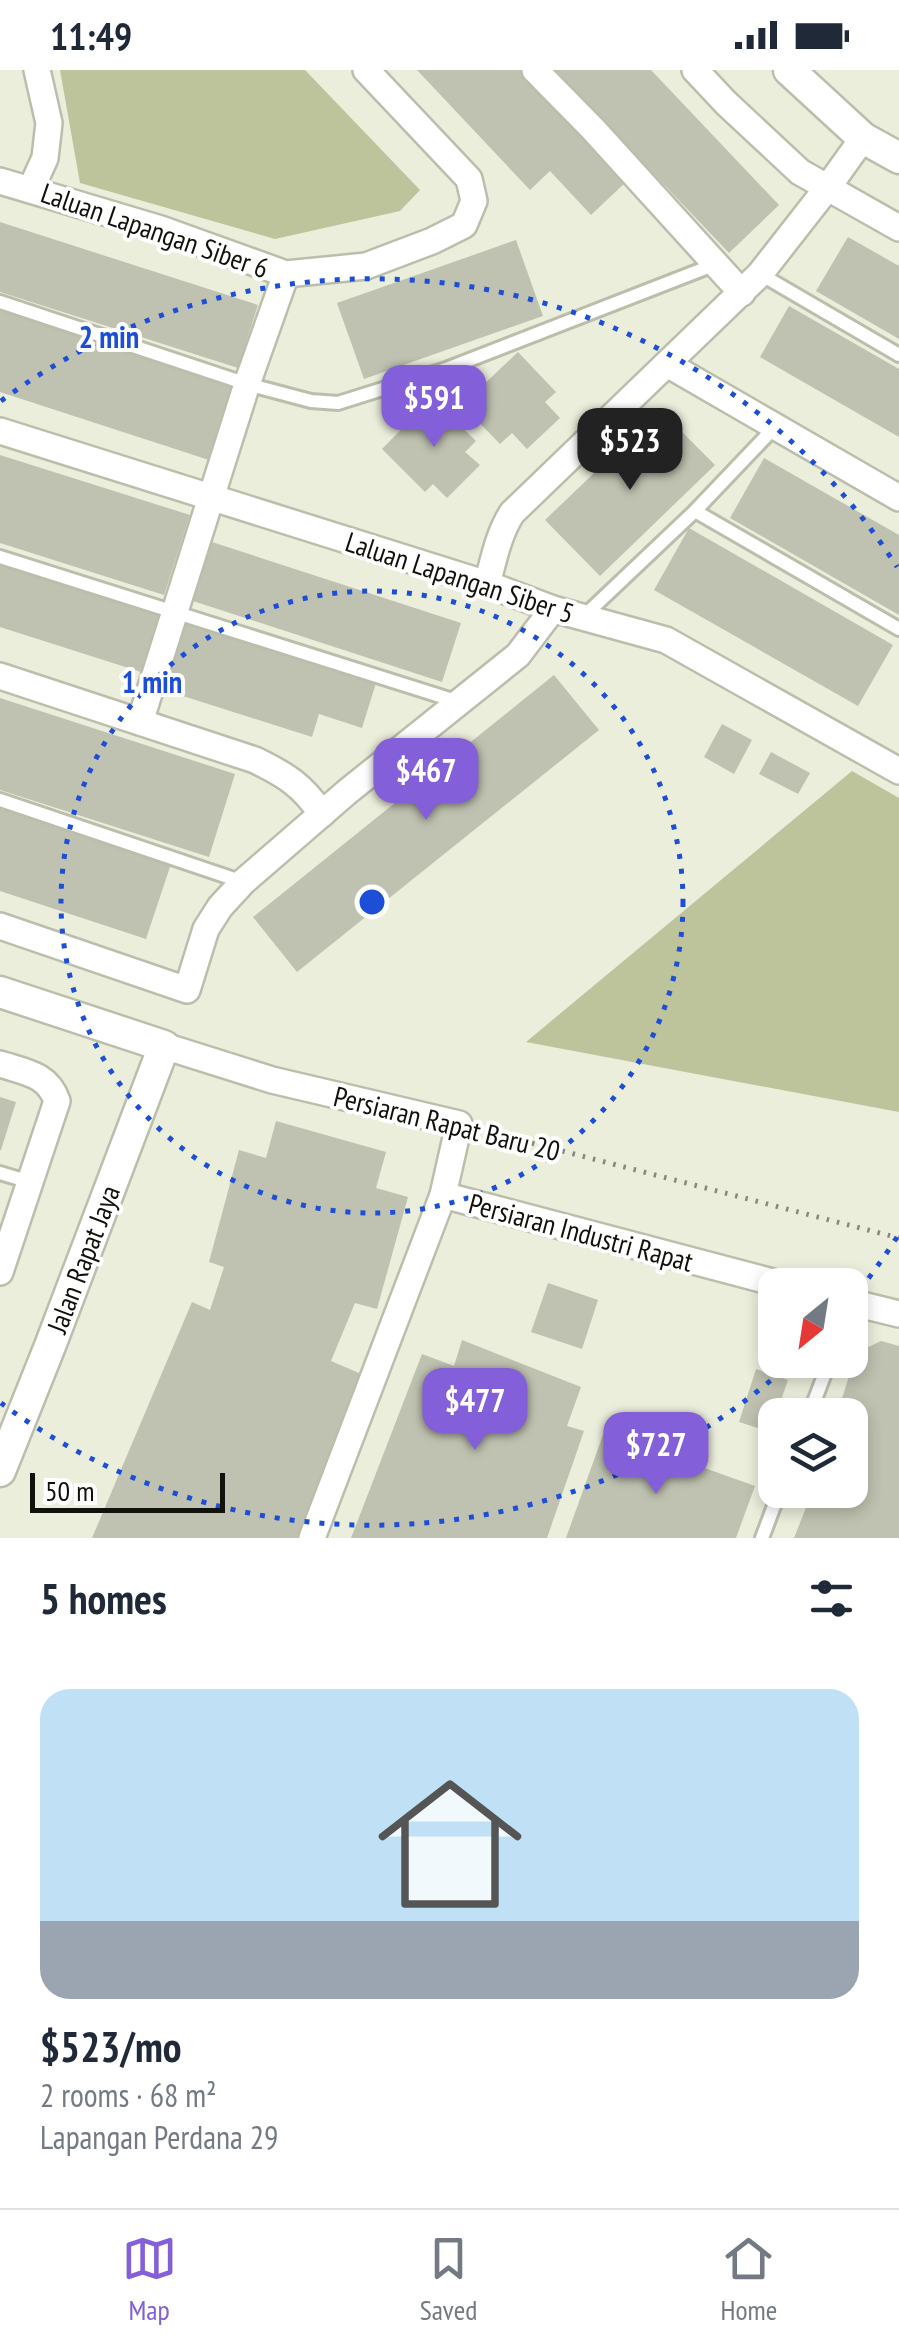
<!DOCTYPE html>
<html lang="en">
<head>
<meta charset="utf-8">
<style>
	:root { --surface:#fff; --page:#f6f6f7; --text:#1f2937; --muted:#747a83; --line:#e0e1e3; --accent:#835fda }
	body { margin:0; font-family:"PT Sans Narrow",sans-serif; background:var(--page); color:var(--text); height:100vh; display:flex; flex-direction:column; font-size:38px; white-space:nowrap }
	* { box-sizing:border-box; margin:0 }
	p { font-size:32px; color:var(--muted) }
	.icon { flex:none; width:55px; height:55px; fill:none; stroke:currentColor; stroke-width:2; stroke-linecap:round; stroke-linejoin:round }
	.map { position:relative; height:1468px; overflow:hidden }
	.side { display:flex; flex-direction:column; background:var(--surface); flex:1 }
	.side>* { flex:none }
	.needle { width:65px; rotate:210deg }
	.controls { position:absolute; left:758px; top:1198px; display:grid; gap:20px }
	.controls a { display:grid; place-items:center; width:110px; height:110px; border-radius:20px; background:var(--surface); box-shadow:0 5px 15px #0003; font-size:50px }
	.scale { position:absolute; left:30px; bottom:25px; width:195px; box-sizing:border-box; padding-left:10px; border:5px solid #12120c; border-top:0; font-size:28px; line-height:35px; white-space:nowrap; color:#12120c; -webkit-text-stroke:8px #fff; paint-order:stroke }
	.price { position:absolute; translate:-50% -85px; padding:0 22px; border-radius:20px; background:var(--accent); color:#fff; font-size:32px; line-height:65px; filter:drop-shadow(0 2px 5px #0008) }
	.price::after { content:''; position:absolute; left:50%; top:60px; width:30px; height:22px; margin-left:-15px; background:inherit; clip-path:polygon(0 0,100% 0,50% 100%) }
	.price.selected { background:#222; color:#fff }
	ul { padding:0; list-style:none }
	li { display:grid; align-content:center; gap:20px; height:530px; padding:0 40px }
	li span { display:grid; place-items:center; height:310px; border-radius:30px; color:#555 }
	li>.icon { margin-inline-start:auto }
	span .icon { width:180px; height:180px; fill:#fffc; stroke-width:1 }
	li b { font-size:42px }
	h2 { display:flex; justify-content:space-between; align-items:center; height:120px; padding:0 40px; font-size:42px }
	.status { display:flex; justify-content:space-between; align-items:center; height:70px; padding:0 50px; background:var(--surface); direction:ltr }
	.status svg { height:28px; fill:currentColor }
	.menu { display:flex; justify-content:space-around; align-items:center; height:140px; border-top:2px solid var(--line); background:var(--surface); font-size:28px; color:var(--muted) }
	.menu a { display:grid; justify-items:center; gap:5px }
	.menu .selected { color:var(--accent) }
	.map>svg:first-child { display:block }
	.green { fill:#bdc39a }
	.building { fill:#bfc2b0 }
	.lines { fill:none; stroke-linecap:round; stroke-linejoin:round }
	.service-casing { stroke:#bcbeac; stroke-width:18 }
	.minor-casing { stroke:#bcbeac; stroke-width:30 }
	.tertiary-casing { stroke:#bcbeac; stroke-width:35 }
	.path { stroke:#88897c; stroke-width:5; stroke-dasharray:2.5 8; stroke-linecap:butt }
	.service { stroke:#fff; stroke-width:12 }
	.minor { stroke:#fff; stroke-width:25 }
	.tertiary { stroke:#fff; stroke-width:30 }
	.ring { fill:none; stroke:#1d4ed8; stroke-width:5; stroke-dasharray:5 10 }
	.labels { text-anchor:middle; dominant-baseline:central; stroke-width:8; stroke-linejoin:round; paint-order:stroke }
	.street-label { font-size:28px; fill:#12120c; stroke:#fff }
	.centre { fill:#1d4ed8; stroke:#fff; stroke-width:5 }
	.ring-label { font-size:30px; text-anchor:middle; font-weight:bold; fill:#1d4ed8; stroke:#fff; stroke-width:8; stroke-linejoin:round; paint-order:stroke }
</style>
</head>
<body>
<div class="status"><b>11:49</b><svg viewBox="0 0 49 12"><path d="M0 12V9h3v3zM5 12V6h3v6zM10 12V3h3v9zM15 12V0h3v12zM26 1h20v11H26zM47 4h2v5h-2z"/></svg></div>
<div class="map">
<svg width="899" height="1468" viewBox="0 0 899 1468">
	<rect width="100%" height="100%" fill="#ebeedb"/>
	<g class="green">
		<polygon points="60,0 305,0 420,120 400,141 275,169 80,113"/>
		<polygon points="852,701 899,728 899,1042 526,972"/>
	</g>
	<g class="building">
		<polygon points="417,0 522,0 627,111 591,145 550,101 530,120"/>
		<polygon points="555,0 651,0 779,135 729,183"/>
		<polygon points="0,152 258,235 238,298 0,222"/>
		<polygon points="848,167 899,196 899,269 816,221"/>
		<polygon points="516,170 543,246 364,309 337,233"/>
		<polygon points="789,236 899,299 899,367 760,287"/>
		<polygon points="0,241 233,317 209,390 0,322"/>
		<polygon points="518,282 556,322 545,332 560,348 527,379 512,363 500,374 462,335"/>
		<polygon points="432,328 476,371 465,382 480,395 447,428 433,414 425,422 382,379"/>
		<polygon points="660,340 715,395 600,506 545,450"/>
		<polygon points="0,385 190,445 164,525 0,473"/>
		<polygon points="764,388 899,465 899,545 730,448"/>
		<polygon points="689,458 893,575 858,636 654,520"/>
		<polygon points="212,472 461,553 442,612 193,531"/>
		<polygon points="0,493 160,543 141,602 0,557"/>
		<polygon points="182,552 376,613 362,658 319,644 312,667 161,619"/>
		<polygon points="554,605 599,660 297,902 253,847"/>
		<polygon points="0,628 235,704 209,787 0,720"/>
		<polygon points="722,654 752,670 734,704 704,687"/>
		<polygon points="771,682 810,703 798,724 759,704"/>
		<polygon points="0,737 171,794 146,869 0,821"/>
		<polygon points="0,1027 16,1032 1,1080 0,1080"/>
		<polygon points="276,1051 386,1082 376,1118 408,1127 377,1239 355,1233 331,1291 366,1306 297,1468 92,1468 192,1232 210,1240 224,1197 209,1192 239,1080 266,1088"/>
		<polygon points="548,1213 598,1230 582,1279 531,1262"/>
		<polygon points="462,1270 581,1317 567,1356 584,1361 547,1468 351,1468 422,1284 454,1296"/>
		<polygon points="881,1271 899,1276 899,1468 794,1468 813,1420 850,1420 850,1345 837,1345 856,1283"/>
		<polygon points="756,1299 788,1310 770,1362 739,1352"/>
		<polygon points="604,1362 755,1416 736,1468 566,1468"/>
	</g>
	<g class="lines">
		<g class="service-casing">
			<g id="service">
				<polyline points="760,204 899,285"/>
				<polyline points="0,232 247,314 311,331 338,333 446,299 716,194"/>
				<polyline points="695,441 775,357"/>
				<polyline points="0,487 459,632"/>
				<polyline points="583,547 695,441 899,559"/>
				<polyline points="0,730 243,812"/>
				<polyline points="0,1103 30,1112"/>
				<polyline points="809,1345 830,1290"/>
				<polyline points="762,1468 780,1420"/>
			</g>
		</g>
		<g class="minor-casing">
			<g id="minor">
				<polyline points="535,0 593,59 742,223"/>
				<polyline points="695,0 726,33 800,102 899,158"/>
				<polyline points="0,111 161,159 286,204 366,196 432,171 464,155 474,131 469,109 366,0"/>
				<polyline points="31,119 45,88 49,53 37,0"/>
				<polyline points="667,294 899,428"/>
				<polyline points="0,361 487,514 553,539 666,570 899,701"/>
				<path d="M487,514c7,-25 11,-49 25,-71l248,-239 68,-87 35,-49"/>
				<path d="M0,606l255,84c31,15 47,25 67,54"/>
				<polyline points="140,652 247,314 286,204"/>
				<polyline points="0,856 187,920 206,859 220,837 243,812 347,722 518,585 553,539"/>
				<polyline points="164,976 272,1010 459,1054 443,1125"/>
				<path d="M0,994c25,8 48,10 57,37l-57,171"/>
				<polyline points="850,1232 899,1244"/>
				<polyline points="312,1468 443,1125 784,1215"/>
			</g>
		</g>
		<g class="tertiary-casing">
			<g id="tertiary">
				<polyline points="789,0 863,68 899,88"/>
				<polyline points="0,922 164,976 50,1276 0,1401"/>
			</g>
		</g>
		<polyline class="path" points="481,1060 899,1168"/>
		<use href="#service" class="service"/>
		<use href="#minor" class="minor"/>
		<use href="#tertiary" class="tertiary"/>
	</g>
	<g class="ring">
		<circle cx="372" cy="832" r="311"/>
		<path d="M897 1167A623 623 0 0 1 853 1228M793 1291A623 623 0 0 1 1 1333M1 331A623 623 0 0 1 897 497"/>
	</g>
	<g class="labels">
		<g class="street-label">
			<text transform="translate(155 160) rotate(19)">Laluan Lapangan Siber 6</text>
			<text transform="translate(460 507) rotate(18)">Laluan Lapangan Siber 5</text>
			<text transform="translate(447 1053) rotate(14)">Persiaran Rapat Baru 20</text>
			<text transform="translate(581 1162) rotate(15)">Persiaran Industri Rapat</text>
			<text transform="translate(83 1189) rotate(-69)">Jalan Rapat Jaya</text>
		</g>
	</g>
	<circle cx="372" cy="832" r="15" class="centre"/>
	<g class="ring-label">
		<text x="109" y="278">2 min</text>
		<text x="152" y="623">1 min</text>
	</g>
</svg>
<div class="controls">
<a><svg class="needle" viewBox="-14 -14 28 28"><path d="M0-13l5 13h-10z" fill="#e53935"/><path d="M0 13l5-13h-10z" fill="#747a83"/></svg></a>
<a><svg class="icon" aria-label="layers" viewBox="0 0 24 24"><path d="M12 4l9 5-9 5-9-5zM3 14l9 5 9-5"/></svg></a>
</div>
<div class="scale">50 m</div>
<b class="price" style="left:434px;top:380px">$591</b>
<b class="price selected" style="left:630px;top:423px">$523</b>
<b class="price" style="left:426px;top:753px">$467</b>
<b class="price" style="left:475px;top:1383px">$477</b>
<b class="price" style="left:656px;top:1427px">$727</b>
</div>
<section class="side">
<h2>5 homes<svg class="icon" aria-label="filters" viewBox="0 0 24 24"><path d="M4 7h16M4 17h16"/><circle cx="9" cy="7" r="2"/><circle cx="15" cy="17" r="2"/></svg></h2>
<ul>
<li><span style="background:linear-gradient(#bfe0f5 75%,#9aa5b1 0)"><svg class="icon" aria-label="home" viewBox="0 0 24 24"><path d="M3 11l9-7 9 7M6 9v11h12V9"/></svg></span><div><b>$523/mo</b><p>2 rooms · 68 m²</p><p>Lapangan Perdana 29</p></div></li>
</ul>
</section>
<nav class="menu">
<a class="selected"><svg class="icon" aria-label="map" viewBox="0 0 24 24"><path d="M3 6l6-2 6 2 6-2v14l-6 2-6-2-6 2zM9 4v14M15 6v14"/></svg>Map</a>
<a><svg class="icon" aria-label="saved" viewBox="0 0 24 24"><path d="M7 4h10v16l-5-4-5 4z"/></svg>Saved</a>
<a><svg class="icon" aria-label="home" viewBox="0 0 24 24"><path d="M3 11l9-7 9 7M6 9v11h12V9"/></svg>Home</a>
</nav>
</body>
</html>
